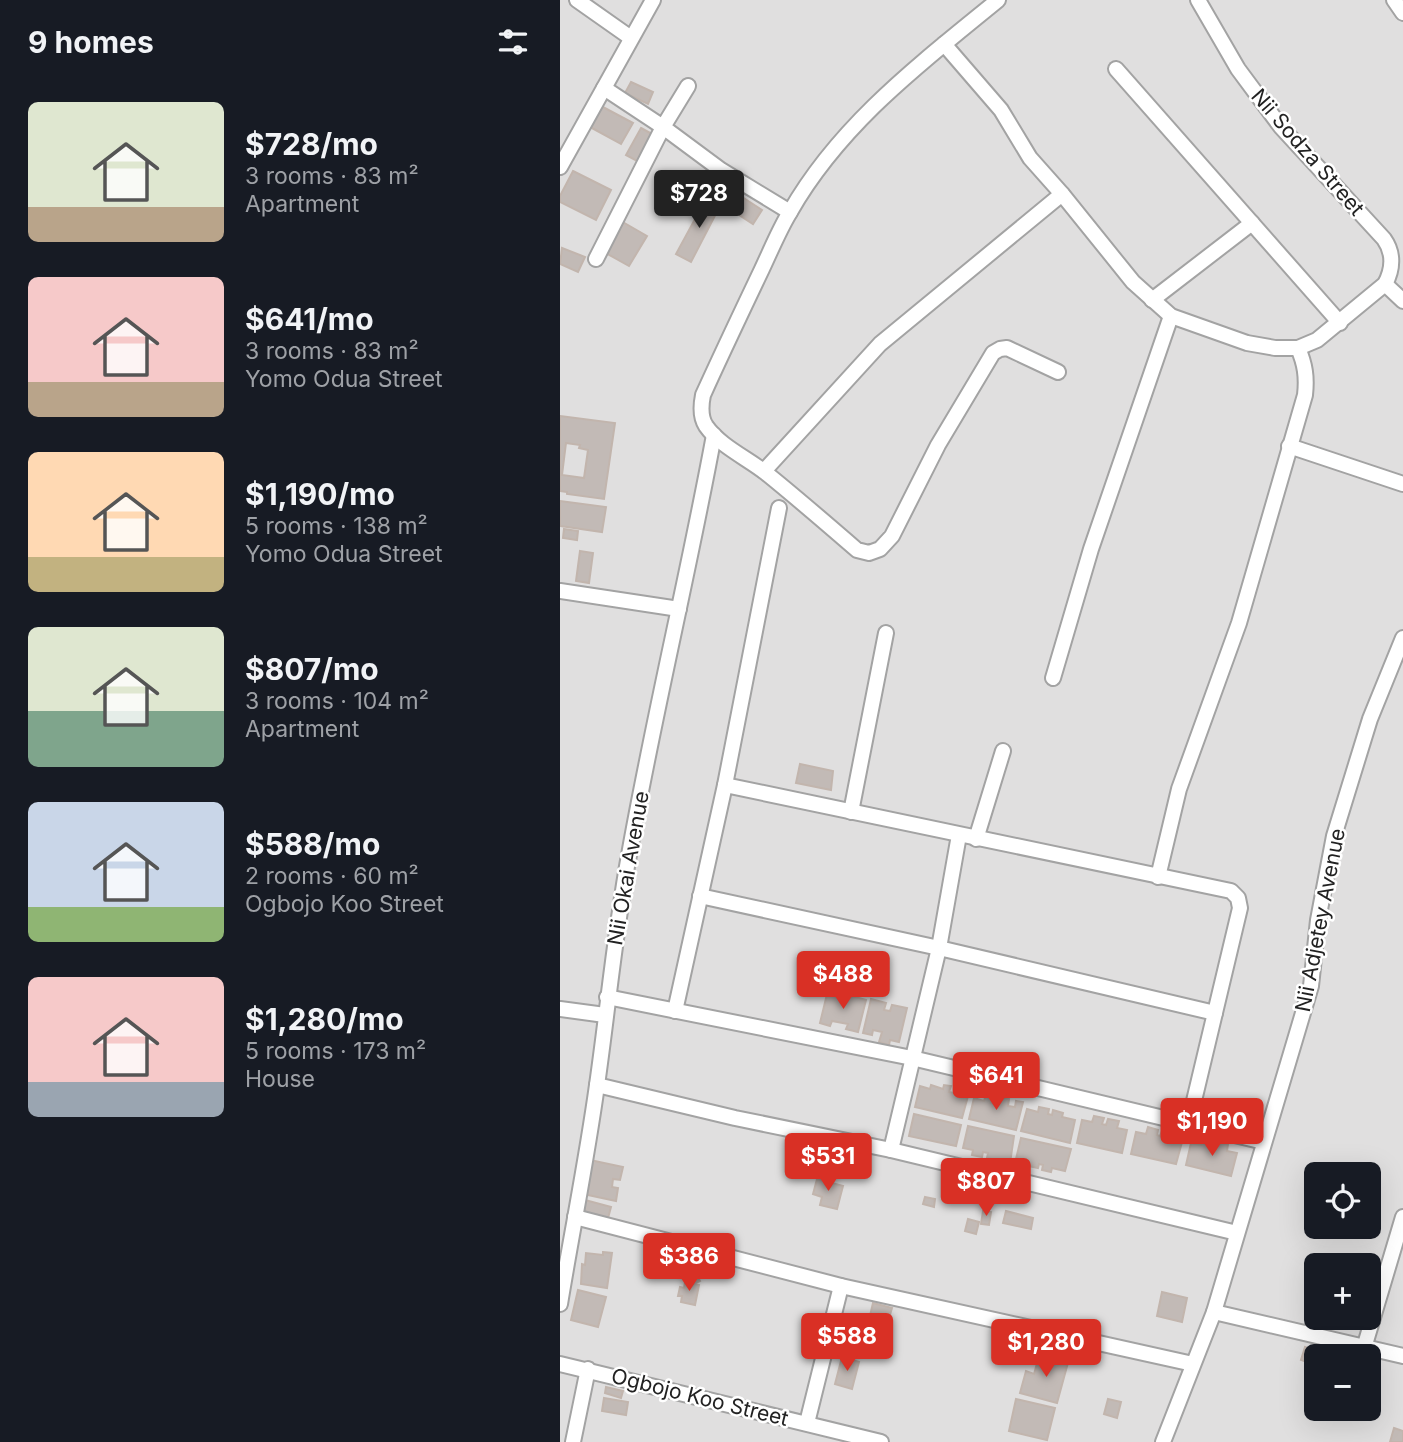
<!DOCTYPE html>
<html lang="en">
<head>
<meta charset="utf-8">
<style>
	:root { --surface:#171b24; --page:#20242c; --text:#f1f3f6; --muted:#9ea1a6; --accent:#d93025 }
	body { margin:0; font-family:Inter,sans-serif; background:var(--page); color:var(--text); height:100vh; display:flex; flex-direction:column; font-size:26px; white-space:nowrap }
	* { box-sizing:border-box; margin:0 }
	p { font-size:23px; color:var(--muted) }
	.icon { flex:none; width:38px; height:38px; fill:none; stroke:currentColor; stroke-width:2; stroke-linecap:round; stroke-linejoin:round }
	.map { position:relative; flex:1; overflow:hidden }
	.panel { display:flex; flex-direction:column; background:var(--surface); width:560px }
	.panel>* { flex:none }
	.controls { position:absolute; left:744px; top:1162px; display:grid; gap:14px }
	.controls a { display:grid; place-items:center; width:77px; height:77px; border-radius:10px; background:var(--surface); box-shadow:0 7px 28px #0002; font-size:35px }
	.price { position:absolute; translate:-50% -60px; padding:0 16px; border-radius:7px; background:var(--accent); color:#fff; font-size:23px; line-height:46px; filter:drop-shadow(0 2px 4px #0008) }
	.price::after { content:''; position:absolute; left:50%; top:42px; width:21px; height:16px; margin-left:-10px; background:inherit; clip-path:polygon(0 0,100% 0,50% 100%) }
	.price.active { background:#222; color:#fff }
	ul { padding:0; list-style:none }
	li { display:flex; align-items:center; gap:21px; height:175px; padding:0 28px }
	li span { display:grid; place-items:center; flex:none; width:196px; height:140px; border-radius:10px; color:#555 }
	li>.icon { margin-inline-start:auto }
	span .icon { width:84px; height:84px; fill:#fffc; stroke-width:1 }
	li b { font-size:30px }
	h2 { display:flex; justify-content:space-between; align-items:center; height:84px; padding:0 28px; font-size:30px }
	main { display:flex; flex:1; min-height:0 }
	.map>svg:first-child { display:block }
	.residential { fill:#e0dfdf; fill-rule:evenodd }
	.building { fill:#c2bab6; stroke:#c2b5ad; stroke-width:2; fill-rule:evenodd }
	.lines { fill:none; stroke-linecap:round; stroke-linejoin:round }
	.minor-casing { stroke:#a3a3a3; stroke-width:18 }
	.minor { stroke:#fff; stroke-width:14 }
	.labels { text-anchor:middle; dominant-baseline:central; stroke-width:5; stroke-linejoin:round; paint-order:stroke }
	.street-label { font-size:21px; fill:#222; stroke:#fff }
</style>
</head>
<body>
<main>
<section class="panel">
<h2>9 homes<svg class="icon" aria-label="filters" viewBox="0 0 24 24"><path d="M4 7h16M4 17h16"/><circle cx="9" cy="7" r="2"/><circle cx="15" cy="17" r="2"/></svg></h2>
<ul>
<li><span style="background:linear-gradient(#dfe7d0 75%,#b9a48a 0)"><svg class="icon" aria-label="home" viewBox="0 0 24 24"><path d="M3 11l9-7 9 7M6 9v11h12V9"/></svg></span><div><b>$728/mo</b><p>3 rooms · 83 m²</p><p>Apartment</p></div></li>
<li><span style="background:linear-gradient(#f6c9c9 75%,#b9a48a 0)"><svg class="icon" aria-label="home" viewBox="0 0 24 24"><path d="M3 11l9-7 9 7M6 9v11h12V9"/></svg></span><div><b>$641/mo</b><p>3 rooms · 83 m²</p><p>Yomo Odua Street</p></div></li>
<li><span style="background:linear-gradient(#ffd9b3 75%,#c2b280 0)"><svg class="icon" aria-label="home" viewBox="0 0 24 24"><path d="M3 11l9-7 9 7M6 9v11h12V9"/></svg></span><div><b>$1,190/mo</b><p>5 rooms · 138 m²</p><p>Yomo Odua Street</p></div></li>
<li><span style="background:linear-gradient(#dfe7d0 60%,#7fa58c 0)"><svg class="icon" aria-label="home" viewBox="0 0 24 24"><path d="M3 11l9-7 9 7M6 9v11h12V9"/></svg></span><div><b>$807/mo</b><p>3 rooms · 104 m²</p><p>Apartment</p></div></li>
<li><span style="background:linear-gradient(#c9d6e8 75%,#8fb573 0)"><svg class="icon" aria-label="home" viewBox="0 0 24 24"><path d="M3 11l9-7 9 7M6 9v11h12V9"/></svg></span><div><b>$588/mo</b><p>2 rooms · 60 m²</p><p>Ogbojo Koo Street</p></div></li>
<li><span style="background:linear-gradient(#f6c9c9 75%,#9aa5b1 0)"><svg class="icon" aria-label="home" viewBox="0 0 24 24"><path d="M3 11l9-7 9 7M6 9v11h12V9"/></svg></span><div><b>$1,280/mo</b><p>5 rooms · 173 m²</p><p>House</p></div></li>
</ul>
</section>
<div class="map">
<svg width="843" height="1442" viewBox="0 0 843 1442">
	<rect width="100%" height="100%" fill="#f1eeea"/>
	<path class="residential" d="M0,0h843v1442h-843zM756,1174h52v53h-52zM756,1265h52v53h-52zM756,1356h52v53h-52z"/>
	<g class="building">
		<polygon points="71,82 93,92 88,104 65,93"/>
		<polygon points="41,106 73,123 61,144 30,127"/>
		<polygon points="81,128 92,134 77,161 66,155"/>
		<polygon points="13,171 51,190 36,220 0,202 0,196"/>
		<polygon points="156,180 202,210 193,224 147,194"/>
		<polygon points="147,197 161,204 131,262 116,254"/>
		<polygon points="61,221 87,236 69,266 44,252"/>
		<polygon points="2,248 25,257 18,272 0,264"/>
		<path d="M0,416l55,7 -11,76 -37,-5v-2l-7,-1zM6,443l14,2 -1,3 9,2 -4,28 -22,-3z"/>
		<polygon points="0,501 46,507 42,532 0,526"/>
		<polygon points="4,529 18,531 17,540 3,538"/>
		<polygon points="20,551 33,553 29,583 16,581"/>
		<polygon points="240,764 273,771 271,790 236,783"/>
		<polygon points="268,990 283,994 282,1000 286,1001 288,995 306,1000 298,1032 286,1029 288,1024 272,1021 270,1026 260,1023"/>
		<polygon points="311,999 326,1003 324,1010 330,1011 332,1005 347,1008 339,1042 330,1040 329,1045 319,1042 322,1032 313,1030 312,1035 303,1033"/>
		<polygon points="371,1085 383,1089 384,1085 391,1086 389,1092 408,1096 402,1118 355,1107 360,1086 370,1089"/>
		<polygon points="426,1094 433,1095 431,1103 437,1104 439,1097 449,1099 448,1106 455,1107 456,1101 463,1102 456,1130 409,1119 414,1098 424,1101"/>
		<polygon points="479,1107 489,1109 488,1114 492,1115 493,1110 503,1113 502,1117 515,1120 510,1143 461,1131 467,1109 478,1112"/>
		<polygon points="354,1114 401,1125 396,1146 349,1136"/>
		<polygon points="534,1116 544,1118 542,1124 546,1125 548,1119 559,1121 557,1128 567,1130 562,1153 517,1143 522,1120 532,1122"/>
		<polygon points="408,1126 454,1136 450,1163 427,1158 428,1153 423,1152 422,1157 412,1155 413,1150 403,1148"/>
		<polygon points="588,1127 598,1130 597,1135 600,1136 602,1131 613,1133 612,1140 622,1142 616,1164 571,1154 576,1132 586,1134"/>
		<polygon points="461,1138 511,1149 505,1171 492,1168 491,1172 482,1170 483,1165 479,1164 478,1168 464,1165 465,1161 456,1159"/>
		<polygon points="643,1139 653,1141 652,1147 656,1148 657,1142 668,1144 667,1151 677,1153 671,1176 626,1165 631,1143 641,1145"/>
		<polygon points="30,1160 63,1167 60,1180 53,1179 52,1187 58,1188 56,1201 23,1194"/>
		<polygon points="257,1179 283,1186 277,1209 260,1205 262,1197 253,1194"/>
		<polygon points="365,1197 375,1199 374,1207 363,1204"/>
		<polygon points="25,1200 51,1207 48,1218 22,1212"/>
		<polygon points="423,1211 431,1212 429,1225 421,1224"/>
		<polygon points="446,1211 473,1218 471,1229 443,1223"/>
		<polygon points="408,1219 419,1222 416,1234 405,1231"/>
		<polygon points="43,1252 52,1253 47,1288 21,1284 22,1264 25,1265 26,1253 43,1255"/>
		<polygon points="131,1264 140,1281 134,1284 127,1281 121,1269"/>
		<polygon points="125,1282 139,1285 135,1305 121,1302 122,1296 118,1296 120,1287 124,1288"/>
		<polygon points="18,1290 46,1297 38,1327 11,1320"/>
		<polygon points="602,1292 627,1298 622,1322 597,1316"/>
		<polygon points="313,1303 332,1308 327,1325 309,1320"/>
		<polygon points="294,1324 327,1328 321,1355 311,1355 306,1351 307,1347 304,1351 297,1348 298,1344 296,1346 294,1341 296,1338 292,1329"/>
		<polygon points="745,1347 757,1351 752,1364 741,1360"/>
		<polygon points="487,1354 509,1359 497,1403 460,1393 466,1371 474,1374 478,1360 485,1362"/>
		<polygon points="282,1357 299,1362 292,1389 275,1384"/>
		<polygon points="46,1387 63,1391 61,1398 45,1393"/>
		<polygon points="44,1398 68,1402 66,1415 42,1411"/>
		<polygon points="456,1399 495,1408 487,1440 449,1431"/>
		<polygon points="548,1399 561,1402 557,1418 544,1414"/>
		<polygon points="834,1428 843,1431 843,1442 830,1442"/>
	</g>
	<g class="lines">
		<g class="minor-casing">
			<g id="minor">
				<polyline points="17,0 71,38"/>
				<path d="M438,0c-77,63 -158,124 -208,212 -11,18 -19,38 -28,57 -20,42 -40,84 -59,126 -2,10 -3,22 3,31 14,20 41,32 60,47 31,25 61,51 91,77l12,3 11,-4 12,-13 46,-91 55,-92 7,-4 7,-1 51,24"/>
				<polyline points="834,0 843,13"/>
				<path d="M384,44l57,66 29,48 32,36 71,88 38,34 76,27 28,5h23l19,-8 68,-56c8,-15 9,-31 -1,-45l-103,-112 -43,-58 -40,-69"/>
				<polyline points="556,69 780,323"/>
				<polyline points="44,88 103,127 161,170 230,212"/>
				<polyline points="0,167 93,0"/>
				<polyline points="36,259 103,127 128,86"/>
				<polyline points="825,284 843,301"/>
				<polyline points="592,300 692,223"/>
				<polyline points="729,446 843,484"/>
				<polyline points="204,471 320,344 502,194"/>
				<polyline points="0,591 119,609"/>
				<polyline points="493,678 531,549 611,316"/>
				<polyline points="165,785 671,891 678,898 680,908 628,1126"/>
				<polyline points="291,812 326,633"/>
				<polyline points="416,839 443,751"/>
				<path d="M598,877l21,-88 60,-166 66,-228c2,-18 0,-31 -7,-47"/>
				<polyline points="140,896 379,948 655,1013"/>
				<polyline points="47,997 352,1058 704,1142"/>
				<polyline points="0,1009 45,1015"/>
				<polyline points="115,1011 165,785 219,508"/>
				<polyline points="37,1085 175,1118 331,1150 677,1233"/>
				<polyline points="331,1150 379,948 399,835"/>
				<polyline points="15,1217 281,1286 633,1364"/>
				<path d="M0,1304c12,-73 27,-146 37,-219 11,-77 18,-154 32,-230 25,-141 59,-279 85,-420"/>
				<polyline points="654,1312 843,1356"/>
				<polyline points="804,1348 843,1217"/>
				<polyline points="0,1364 321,1442"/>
				<polyline points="247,1423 281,1286"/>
				<polyline points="13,1442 28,1369"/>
				<polyline points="603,1442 654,1312 751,986 758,920 774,836 810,719 843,638"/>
			</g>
		</g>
		<use href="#minor" class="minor"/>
	</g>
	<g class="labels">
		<g class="street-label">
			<text transform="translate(748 152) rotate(49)">Nii Sodza Street</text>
			<text transform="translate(68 868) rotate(-80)">Nii Okai Avenue</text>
			<text transform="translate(760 920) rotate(-79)">Nii Adjetey Avenue</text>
			<text transform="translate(140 1397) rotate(14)">Ogbojo Koo Street</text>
		</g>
	</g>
</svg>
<div class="controls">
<a><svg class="icon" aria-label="locate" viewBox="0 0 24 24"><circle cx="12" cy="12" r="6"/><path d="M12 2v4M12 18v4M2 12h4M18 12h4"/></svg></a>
<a>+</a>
<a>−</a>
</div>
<b class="price active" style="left:139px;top:230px">$728</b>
<b class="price" style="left:283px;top:1011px">$488</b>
<b class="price" style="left:436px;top:1112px">$641</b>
<b class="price" style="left:652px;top:1158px">$1,190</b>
<b class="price" style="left:268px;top:1193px">$531</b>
<b class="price" style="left:426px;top:1218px">$807</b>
<b class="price" style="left:129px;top:1293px">$386</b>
<b class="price" style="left:287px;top:1373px">$588</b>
<b class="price" style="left:486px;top:1379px">$1,280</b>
</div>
</main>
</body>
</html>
